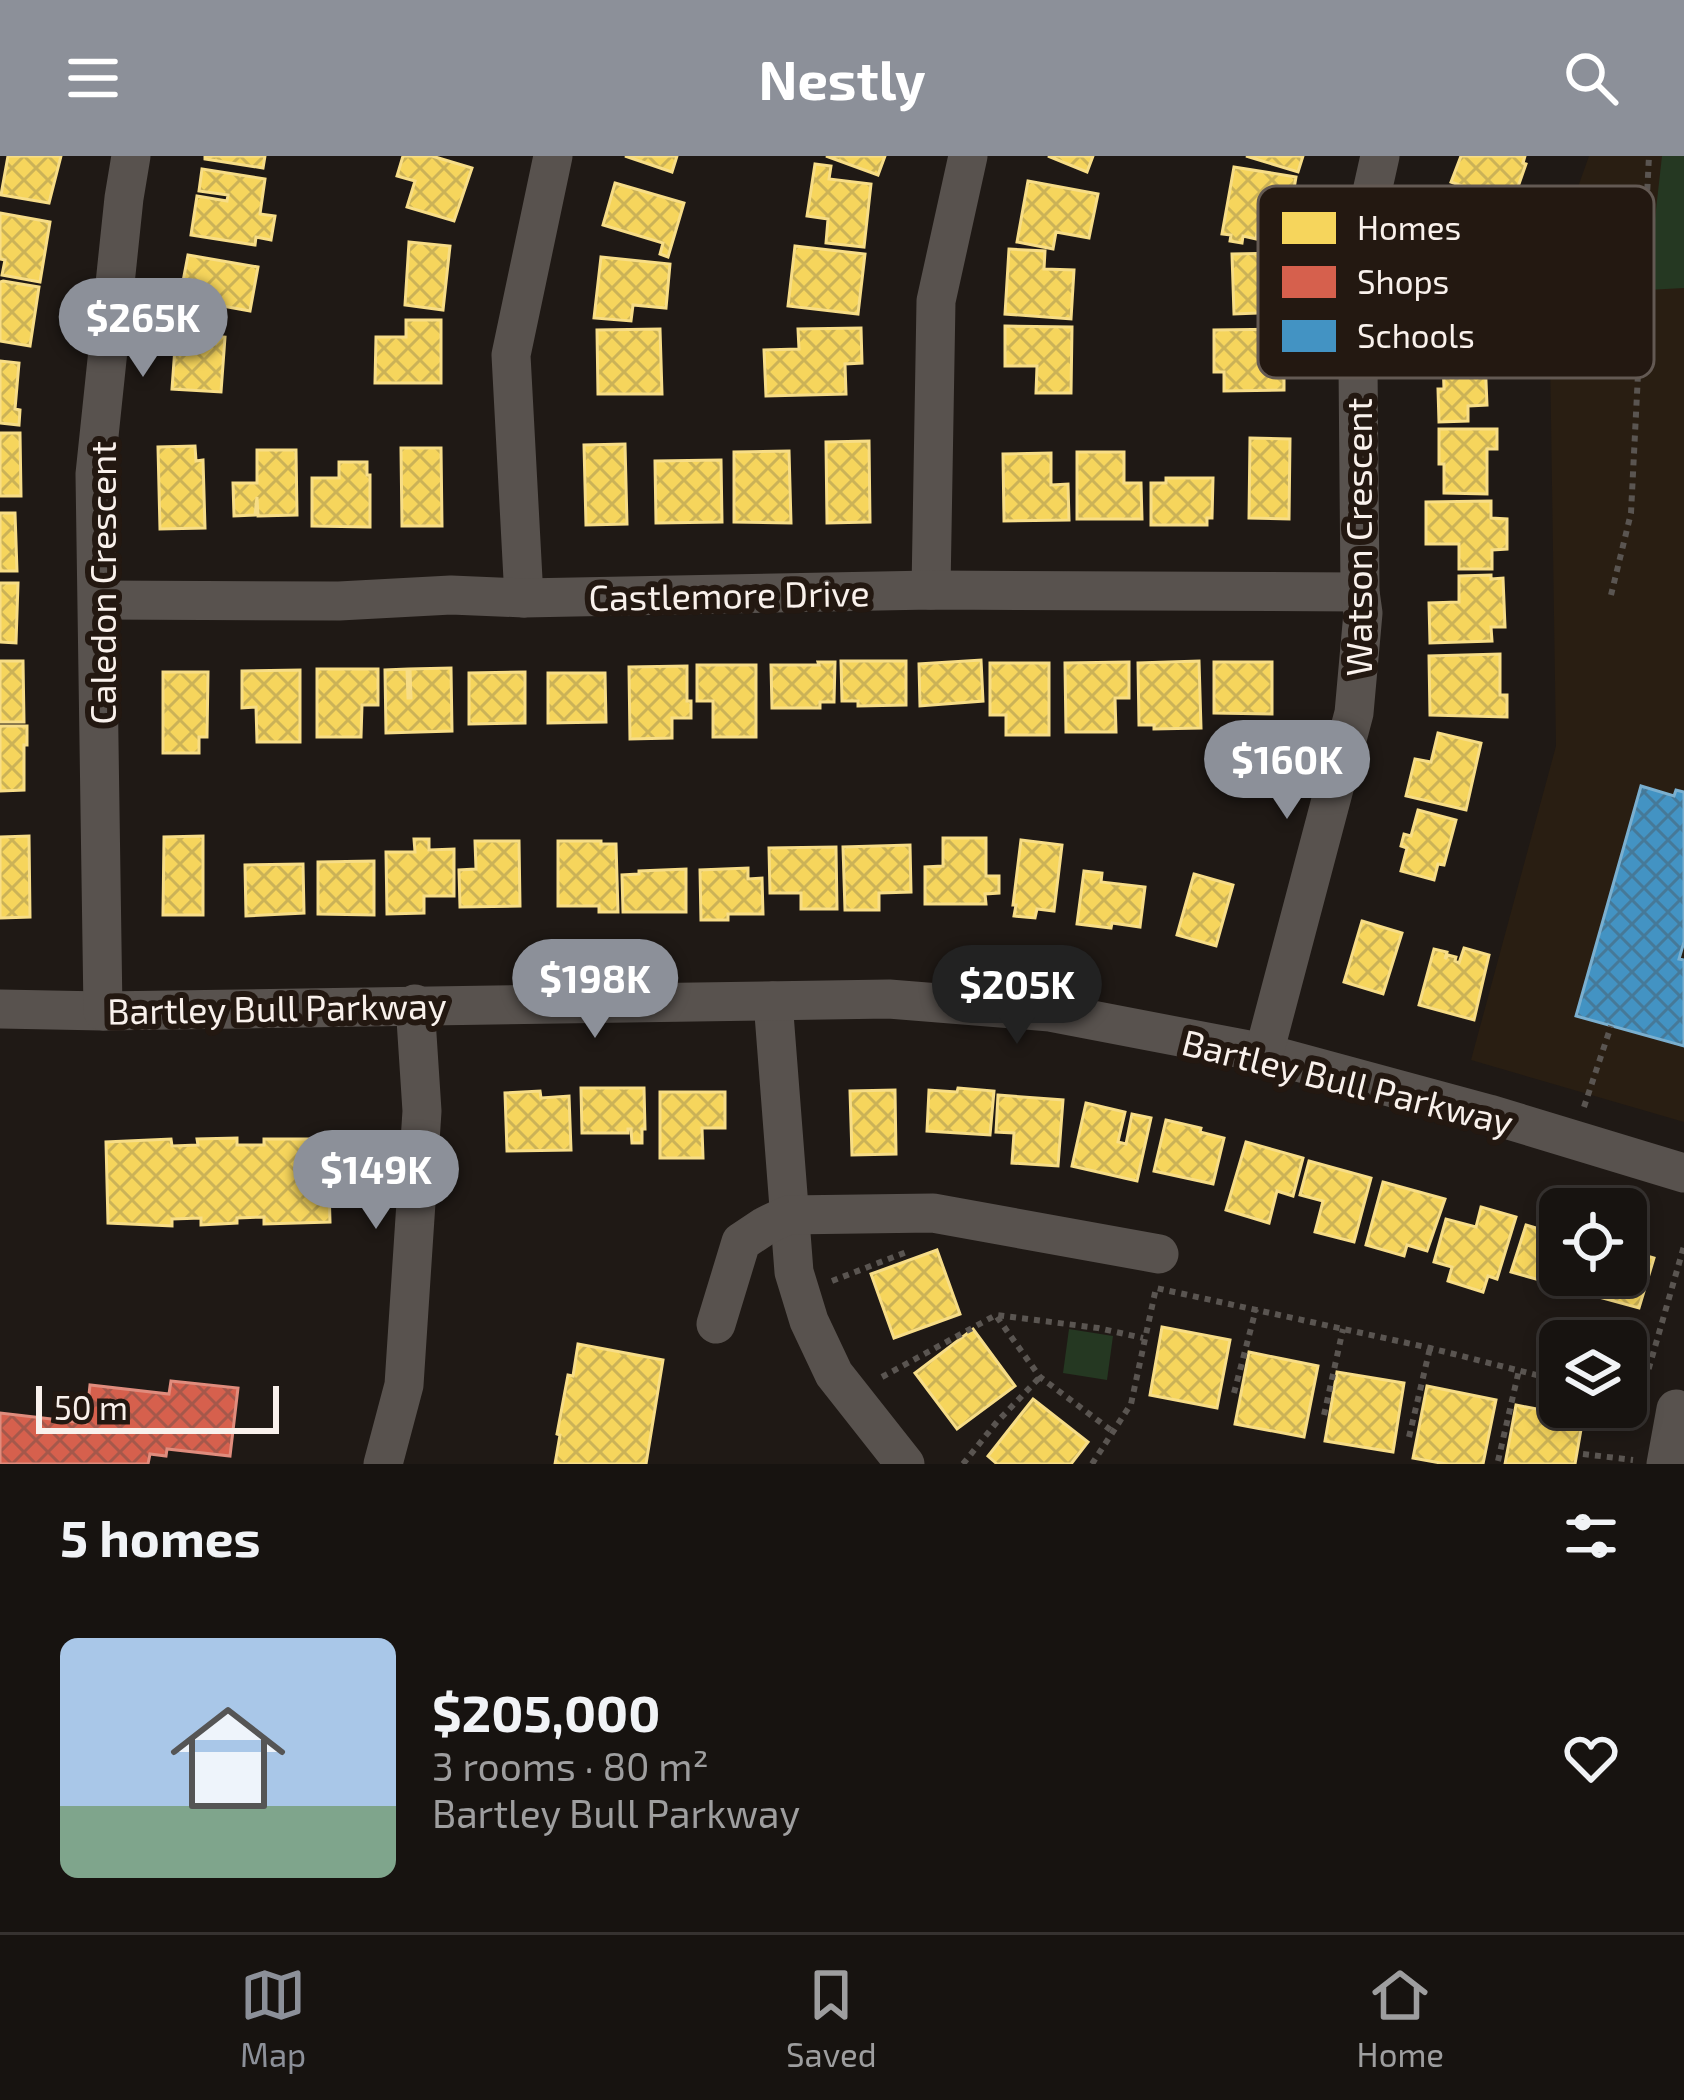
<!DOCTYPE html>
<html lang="en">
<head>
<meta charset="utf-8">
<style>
	:root { --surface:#171310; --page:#24201e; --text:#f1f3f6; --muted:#9e9e9f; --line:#363230; --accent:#8c9099 }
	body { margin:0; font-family:"Exo 2",sans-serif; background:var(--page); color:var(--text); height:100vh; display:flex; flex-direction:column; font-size:45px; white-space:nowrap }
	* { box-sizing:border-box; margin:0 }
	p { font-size:39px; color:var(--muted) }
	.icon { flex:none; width:66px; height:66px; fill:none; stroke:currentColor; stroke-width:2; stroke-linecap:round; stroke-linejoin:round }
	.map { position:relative; height:1308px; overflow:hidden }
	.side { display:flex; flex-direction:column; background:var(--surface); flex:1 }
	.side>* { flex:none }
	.controls { position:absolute; left:1539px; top:1032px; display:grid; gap:24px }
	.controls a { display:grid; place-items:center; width:108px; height:108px; border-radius:18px; background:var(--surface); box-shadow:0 6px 18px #0003,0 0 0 3px var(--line); font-size:60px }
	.scale { position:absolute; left:36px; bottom:30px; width:243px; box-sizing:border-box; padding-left:12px; border:6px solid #f9f1ec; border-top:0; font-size:33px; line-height:42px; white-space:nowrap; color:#f9f1ec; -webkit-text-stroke:9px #231811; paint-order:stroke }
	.price { position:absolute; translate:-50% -102px; padding:0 27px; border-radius:42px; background:var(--accent); color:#fff; font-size:39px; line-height:78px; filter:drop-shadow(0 3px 6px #0008) }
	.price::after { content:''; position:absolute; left:50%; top:72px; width:36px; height:27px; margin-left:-18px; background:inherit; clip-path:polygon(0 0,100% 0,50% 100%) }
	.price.active { background:#222; color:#fff }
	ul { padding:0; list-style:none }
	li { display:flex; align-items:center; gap:36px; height:300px; padding:0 60px }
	li span { display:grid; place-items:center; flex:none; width:336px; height:240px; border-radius:18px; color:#555 }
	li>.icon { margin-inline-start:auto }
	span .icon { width:144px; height:144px; fill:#fffc; stroke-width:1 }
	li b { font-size:51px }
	h2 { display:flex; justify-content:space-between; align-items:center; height:144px; padding:0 60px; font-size:51px }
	header { display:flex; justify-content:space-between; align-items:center; height:156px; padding:0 60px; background:var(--accent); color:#fff; font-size:54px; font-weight:700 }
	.menu { display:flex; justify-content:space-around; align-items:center; height:168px; border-top:3px solid var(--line); background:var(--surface); font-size:33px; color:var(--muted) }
	.menu a { display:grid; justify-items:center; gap:6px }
	.menu .active { color:var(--accent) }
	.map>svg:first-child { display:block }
	.education { fill:#291e12 }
	.green { fill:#253822 }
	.homes { fill:url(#homes-cross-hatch); stroke:#f7dd87; stroke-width:3 }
	.shops { fill:url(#shops-cross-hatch); stroke:#e08c7d; stroke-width:3 }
	.schools { fill:url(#schools-cross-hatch); stroke:#7aafcf; stroke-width:3 }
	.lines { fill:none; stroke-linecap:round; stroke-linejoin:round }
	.path { stroke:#5a5551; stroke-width:6; stroke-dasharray:6 6; stroke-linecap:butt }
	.minor { stroke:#58524e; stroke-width:39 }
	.labels { text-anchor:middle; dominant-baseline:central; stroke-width:12; stroke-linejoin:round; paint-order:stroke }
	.street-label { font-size:36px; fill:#f9f1ec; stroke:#231811 }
	.key { fill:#231811; stroke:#635953; stroke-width:3 }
	.key-label { font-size:33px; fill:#f9f1ec }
</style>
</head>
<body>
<header><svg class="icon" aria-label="menu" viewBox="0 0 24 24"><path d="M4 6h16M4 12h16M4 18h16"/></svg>Nestly<svg class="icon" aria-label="search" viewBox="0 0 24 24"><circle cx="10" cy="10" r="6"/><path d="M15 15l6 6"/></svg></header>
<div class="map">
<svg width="1684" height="1308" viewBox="0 0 1684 1308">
	<defs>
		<pattern id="homes-cross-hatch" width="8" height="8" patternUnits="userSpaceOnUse" patternTransform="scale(3)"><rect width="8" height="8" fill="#f6d55c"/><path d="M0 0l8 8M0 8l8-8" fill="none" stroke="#cbb257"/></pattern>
		<pattern id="shops-cross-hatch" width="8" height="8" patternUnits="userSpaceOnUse" patternTransform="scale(3)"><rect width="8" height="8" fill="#d6604d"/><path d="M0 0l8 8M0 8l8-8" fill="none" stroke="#a5584b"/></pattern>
		<pattern id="schools-cross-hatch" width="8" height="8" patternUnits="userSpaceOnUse" patternTransform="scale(3)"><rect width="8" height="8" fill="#4393c3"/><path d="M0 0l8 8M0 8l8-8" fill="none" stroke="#467998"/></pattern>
	</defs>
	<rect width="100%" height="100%" fill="#1f1915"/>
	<polygon class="education" points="1589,0 1684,0 1684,966 1471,904 1556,590 1550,198 1563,73"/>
	<g class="green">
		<polygon points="1662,0 1684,0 1684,132 1647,134"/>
		<polygon points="1069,1173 1113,1180 1107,1224 1063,1217"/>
	</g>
	<g class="homes">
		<polygon points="8,0 61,0 49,47 1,39"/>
		<polygon points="205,0 265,0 263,12 205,3"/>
		<polygon points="403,0 432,0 472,12 454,65 407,51 415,25 397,20"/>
		<polygon points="625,0 677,0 672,16"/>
		<polygon points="826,0 885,0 878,19"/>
		<polygon points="1048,0 1093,0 1087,16"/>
		<polygon points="1246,0 1303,0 1298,16"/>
		<polygon points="1461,0 1525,0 1523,7 1526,8 1512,48 1451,26"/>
		<polygon points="815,8 831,10 829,23 871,28 864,91 826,87 828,63 807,60"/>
		<polygon points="1234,11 1296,21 1289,62 1261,57 1256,83 1243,80 1242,87 1230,85 1231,79 1222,78"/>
		<polygon points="202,13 265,23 260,58 275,60 271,84 256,81 255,89 191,79 197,40 227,45 228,39 199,35"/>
		<polygon points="1028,25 1098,38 1089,82 1056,76 1053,93 1017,86"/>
		<polygon points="615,27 684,47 668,101 660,98 663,87 603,69"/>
		<polygon points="0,57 50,66 40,126 2,119 5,104 0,103"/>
		<polygon points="409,86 450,90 443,154 405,149"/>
		<polygon points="795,90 865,98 858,158 788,150"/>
		<polygon points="1009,93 1045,95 1044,113 1074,114 1071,163 1005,158"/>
		<polygon points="1284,97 1282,156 1234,158 1232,98"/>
		<polygon points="188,99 258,111 250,155 217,149 214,164 177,157"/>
		<polygon points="601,101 670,108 666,152 633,149 631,165 594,162"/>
		<polygon points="3,125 39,131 30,190 0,185 0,126"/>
		<polygon points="406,164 441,164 441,227 375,227 376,181 406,181"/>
		<polygon points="1005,170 1072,171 1071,237 1036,237 1037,210 1005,210"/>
		<polygon points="861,172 862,207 845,208 846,238 766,240 764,194 799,193 798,173"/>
		<polygon points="660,173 662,238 598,238 597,174"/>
		<polygon points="1284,173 1284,234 1224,235 1224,216 1214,216 1214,174"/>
		<polygon points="176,177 225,181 221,236 172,233"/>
		<polygon points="1485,202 1487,249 1468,250 1468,265 1439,266 1438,233 1444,233 1443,204"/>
		<polygon points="0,205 19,207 15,253 20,254 19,269 0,267"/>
		<polygon points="1439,273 1497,273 1497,293 1487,293 1487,338 1444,337 1444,308 1439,308"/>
		<polygon points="0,277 20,277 21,340 0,340"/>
		<polygon points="1250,282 1290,283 1289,363 1249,362"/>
		<polygon points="869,285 870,366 827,367 826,286"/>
		<polygon points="625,288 627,368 586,369 584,289"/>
		<polygon points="195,290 196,305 203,304 205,372 160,373 158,291"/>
		<polygon points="401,292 441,292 442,370 402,370"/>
		<polygon points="257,294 296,294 297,359 258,360 257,341 255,359 234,360 233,327 257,327"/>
		<polygon points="789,295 791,367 734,366 734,296"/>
		<polygon points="1077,296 1124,296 1124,327 1141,327 1142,363 1077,363"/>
		<polygon points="1051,297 1051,329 1068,328 1069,364 1004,365 1003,298"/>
		<polygon points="721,304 722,366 656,367 655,305"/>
		<polygon points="339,306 367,306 367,319 370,319 370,371 312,370 312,322 339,322"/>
		<polygon points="1166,322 1213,322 1212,362 1207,362 1207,369 1151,369 1151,327 1166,327"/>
		<polygon points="1491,345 1491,362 1507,363 1507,393 1492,394 1492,413 1459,413 1459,388 1426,388 1426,346"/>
		<polygon points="0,357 15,357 17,415 0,415"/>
		<polygon points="1491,419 1491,423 1503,422 1505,471 1491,471 1492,485 1430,487 1429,447 1459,446 1459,420"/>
		<polygon points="0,427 18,427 16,487 0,486"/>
		<polygon points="1500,498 1500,539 1507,539 1507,561 1430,559 1429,500"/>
		<polygon points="981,504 983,545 920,550 919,508"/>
		<polygon points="0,505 23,505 24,566 0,566"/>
		<polygon points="841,505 906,505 906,549 858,550 858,545 842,545"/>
		<polygon points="1199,505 1201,572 1154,573 1154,569 1139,569 1138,507"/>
		<polygon points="818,506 835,506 834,546 820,546 820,552 772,552 771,509 819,509"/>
		<polygon points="1129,506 1129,542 1115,542 1116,576 1066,576 1065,507"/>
		<polygon points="1214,506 1272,506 1272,558 1214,557"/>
		<polygon points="990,507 1049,507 1049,579 1006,579 1006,559 990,559"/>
		<polygon points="697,509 756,509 756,581 713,581 713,545 697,545"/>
		<polygon points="687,510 687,545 691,545 691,562 672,562 672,582 630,583 629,511"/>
		<polygon points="451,512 452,575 386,577 385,514 407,513 408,542 411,542 410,513"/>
		<polygon points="317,513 378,513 378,549 362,549 361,581 317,581"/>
		<polygon points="300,514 300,586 257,586 256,551 242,552 242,515"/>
		<polygon points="163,516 208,516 207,581 199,581 199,597 163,597"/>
		<polygon points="525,516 525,567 469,568 469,517"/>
		<polygon points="548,517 605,517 606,566 548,567"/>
		<polygon points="0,570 27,570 27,589 24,589 24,634 0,635"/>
		<polygon points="1438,577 1481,587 1466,654 1406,640 1415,603 1431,606"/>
		<polygon points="1418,654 1456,664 1444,709 1438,708 1434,724 1401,715 1407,692 1401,690 1404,678 1411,680"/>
		<polygon points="29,680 30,761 0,762 0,681"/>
		<polygon points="203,680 203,759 163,759 164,681"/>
		<polygon points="943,682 986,682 986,720 999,720 999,737 985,738 986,748 925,748 925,711 943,710"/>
		<polygon points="414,683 429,683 429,694 454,693 454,740 424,740 424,757 387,758 386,696 415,696"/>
		<polygon points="1021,684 1062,689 1054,755 1037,753 1035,762 1014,760 1016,749 1013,749"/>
		<polygon points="475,685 519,685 520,750 460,751 459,714 476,713"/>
		<polygon points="558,685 601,685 601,688 616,688 618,756 599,756 599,750 558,750"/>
		<polygon points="910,689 911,736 879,737 879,754 845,754 843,691"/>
		<polygon points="836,691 837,753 801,753 801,737 770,737 769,692"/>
		<polygon points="374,705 374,759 318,758 318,706"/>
		<polygon points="303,708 304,757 246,760 245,709"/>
		<polygon points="748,712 748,723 762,722 763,758 728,758 728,764 701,764 700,714"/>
		<polygon points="686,713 686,756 623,756 622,719 639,718 639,715"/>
		<polygon points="1084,715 1102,717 1101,726 1145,731 1140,771 1112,767 1111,772 1077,768"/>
		<polygon points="1194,718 1233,729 1216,790 1177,779"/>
		<polygon points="1362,765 1402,777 1383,838 1344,826"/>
		<polygon points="1464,792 1489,799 1474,864 1419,849 1434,793 1447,796 1445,803 1448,799 1456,801 1455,805 1459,807"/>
		<polygon points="581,932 644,932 645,973 642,973 642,987 632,987 631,973 628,973 628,977 582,977"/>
		<polygon points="958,932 994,935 990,979 927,975 929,934 957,936"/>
		<polygon points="895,934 896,998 852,999 850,935"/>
		<polygon points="540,935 541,942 569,940 571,994 507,995 505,937"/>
		<polygon points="660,936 725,936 725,972 702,972 703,1002 660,1002"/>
		<polygon points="998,939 1063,944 1058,1010 1012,1007 1014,977 996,976"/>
		<polygon points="1086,947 1125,956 1118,986 1126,988 1132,958 1151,962 1137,1025 1072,1010"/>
		<polygon points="1166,964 1201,972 1200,976 1224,982 1213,1028 1154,1015"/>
		<polygon points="237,982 237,989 264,989 264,983 329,983 330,1019 322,1020 322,1030 329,1030 330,1066 264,1068 264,1061 237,1062 237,1067 201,1069 201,1062 172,1063 172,1070 108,1067 106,986 171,983 172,990 198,989 197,983"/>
		<polygon points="1246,986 1303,1002 1293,1040 1277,1035 1269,1067 1226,1054"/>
		<polygon points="1309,1005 1371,1022 1354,1086 1315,1076 1323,1045 1300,1039"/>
		<polygon points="1383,1026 1445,1043 1427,1095 1407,1089 1404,1100 1366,1089"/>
		<polygon points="1481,1051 1516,1061 1497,1123 1488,1120 1483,1136 1448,1125 1452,1111 1434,1106 1446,1063 1476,1071"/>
		<polygon points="1526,1069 1549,1076 1550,1073 1560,1076 1560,1119 1571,1119 1568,1132 1511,1116"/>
		<polygon points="937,1094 960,1158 894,1182 871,1118"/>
		<polygon points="1626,1094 1654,1102 1639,1152 1584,1137 1589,1119 1626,1119"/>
		<polygon points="1162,1171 1230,1184 1217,1252 1150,1239"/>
		<polygon points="973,1173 1015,1230 957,1273 915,1217"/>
		<polygon points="578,1188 663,1204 646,1308 555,1308 560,1279 557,1278 568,1219 573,1220"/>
		<polygon points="1249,1196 1318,1210 1304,1281 1235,1268"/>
		<polygon points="1337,1216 1404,1227 1393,1296 1325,1285"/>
		<polygon points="1427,1230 1496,1244 1483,1308 1446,1308 1413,1302"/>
		<polygon points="1033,1243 1088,1286 1071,1308 997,1308 988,1300"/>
		<polygon points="1516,1249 1583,1262 1575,1308 1505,1308"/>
	</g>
	<polygon class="shops" points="171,1225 238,1232 230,1300 167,1293 166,1300 150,1298 148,1308 0,1308 0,1257 86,1267 90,1229 169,1238"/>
	<polygon class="schools" points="1641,630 1674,640 1676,634 1684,636 1684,786 1679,803 1684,804 1684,890 1576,860"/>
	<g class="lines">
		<g class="path">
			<polyline points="1611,439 1631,357 1649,0"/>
			<polyline points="1584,951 1611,870"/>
			<polyline points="832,1125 909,1095"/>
			<polyline points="997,1161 1040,1221 1112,1275"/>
			<polyline points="882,1221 996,1159 1098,1172 1143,1182"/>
			<polyline points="1642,1236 1684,1090"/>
			<polyline points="1234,1237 1256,1153"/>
			<polyline points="1626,1241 1645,1246"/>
			<polyline points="1324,1259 1343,1173"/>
			<polyline points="1409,1281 1430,1192"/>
			<polyline points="1583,1298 1633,1304"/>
			<polyline points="1498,1305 1519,1214"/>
			<polyline points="963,1308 996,1267 1040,1221"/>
			<polyline points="1092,1308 1131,1248 1156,1132 1430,1192 1560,1225"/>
		</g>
		<g class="minor">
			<polyline points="931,434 936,145 968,0"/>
			<polyline points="524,442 511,199 553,0"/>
			<polyline points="99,444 339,445 451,439 524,442 931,434 1360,436"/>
			<polyline points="773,845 794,1116 809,1165 834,1218 905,1308"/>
			<polyline points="0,853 103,855 889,843 1050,856 1264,897 1489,958 1684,1017"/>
			<polyline points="103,855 95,318 124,42 131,0"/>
			<polyline points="1264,897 1354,557 1363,457 1360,436 1358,209 1361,85 1380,0"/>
			<polyline points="716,1168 741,1086 765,1070 788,1059 933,1057 1159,1098"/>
			<polyline points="383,1308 404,1229 422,955 415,848"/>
			<polyline points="1666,1308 1676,1253"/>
		</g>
	</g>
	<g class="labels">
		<g class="street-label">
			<text transform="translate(1357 381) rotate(-90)">Watson Crescent</text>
			<text transform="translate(101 427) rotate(-90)">Caledon Crescent</text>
			<text transform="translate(729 438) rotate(-1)">Castlemore Drive</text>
			<text transform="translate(277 851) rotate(-1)">Bartley Bull Parkway</text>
			<text transform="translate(1348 925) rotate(14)">Bartley Bull Parkway</text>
		</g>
	</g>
	<rect x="1258" y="30" width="396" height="192" rx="18" class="key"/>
	<rect x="1282" y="56" width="54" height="32" fill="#f6d55c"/>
	<rect x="1282" y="110" width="54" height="32" fill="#d6604d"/>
	<rect x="1282" y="164" width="54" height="32" fill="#4393c3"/>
	<g class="key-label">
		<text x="1357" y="84">Homes</text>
		<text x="1357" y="138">Shops</text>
		<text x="1357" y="192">Schools</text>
	</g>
</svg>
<div class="controls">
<a><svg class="icon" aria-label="locate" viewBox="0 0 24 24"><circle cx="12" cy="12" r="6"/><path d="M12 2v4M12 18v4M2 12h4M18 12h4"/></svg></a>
<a><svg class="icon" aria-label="layers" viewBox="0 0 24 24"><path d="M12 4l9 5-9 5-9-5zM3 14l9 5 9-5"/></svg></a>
</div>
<div class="scale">50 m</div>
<b class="price" style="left:143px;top:224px">$265K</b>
<b class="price" style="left:1287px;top:666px">$160K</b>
<b class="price" style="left:595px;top:885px">$198K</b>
<b class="price active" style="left:1017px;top:891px">$205K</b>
<b class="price" style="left:376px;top:1076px">$149K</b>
</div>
<section class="side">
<h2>5 homes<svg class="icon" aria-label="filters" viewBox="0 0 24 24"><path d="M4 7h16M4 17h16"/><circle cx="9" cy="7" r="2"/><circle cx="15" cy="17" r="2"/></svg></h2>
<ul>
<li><span style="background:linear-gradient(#a9c7e8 70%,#7fa58c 0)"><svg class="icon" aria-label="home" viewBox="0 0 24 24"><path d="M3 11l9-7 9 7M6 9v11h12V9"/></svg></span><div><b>$205,000</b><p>3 rooms · 80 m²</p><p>Bartley Bull Parkway</p></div><svg class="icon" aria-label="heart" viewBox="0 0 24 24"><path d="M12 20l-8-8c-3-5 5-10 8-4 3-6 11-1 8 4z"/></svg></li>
</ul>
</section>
<nav class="menu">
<a class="active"><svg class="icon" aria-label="map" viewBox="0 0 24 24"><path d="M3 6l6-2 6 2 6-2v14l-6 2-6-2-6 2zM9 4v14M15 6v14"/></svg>Map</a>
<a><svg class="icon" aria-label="saved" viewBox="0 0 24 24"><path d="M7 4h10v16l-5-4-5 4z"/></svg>Saved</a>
<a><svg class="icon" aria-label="home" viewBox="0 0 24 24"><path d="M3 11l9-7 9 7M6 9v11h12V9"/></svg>Home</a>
</nav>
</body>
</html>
